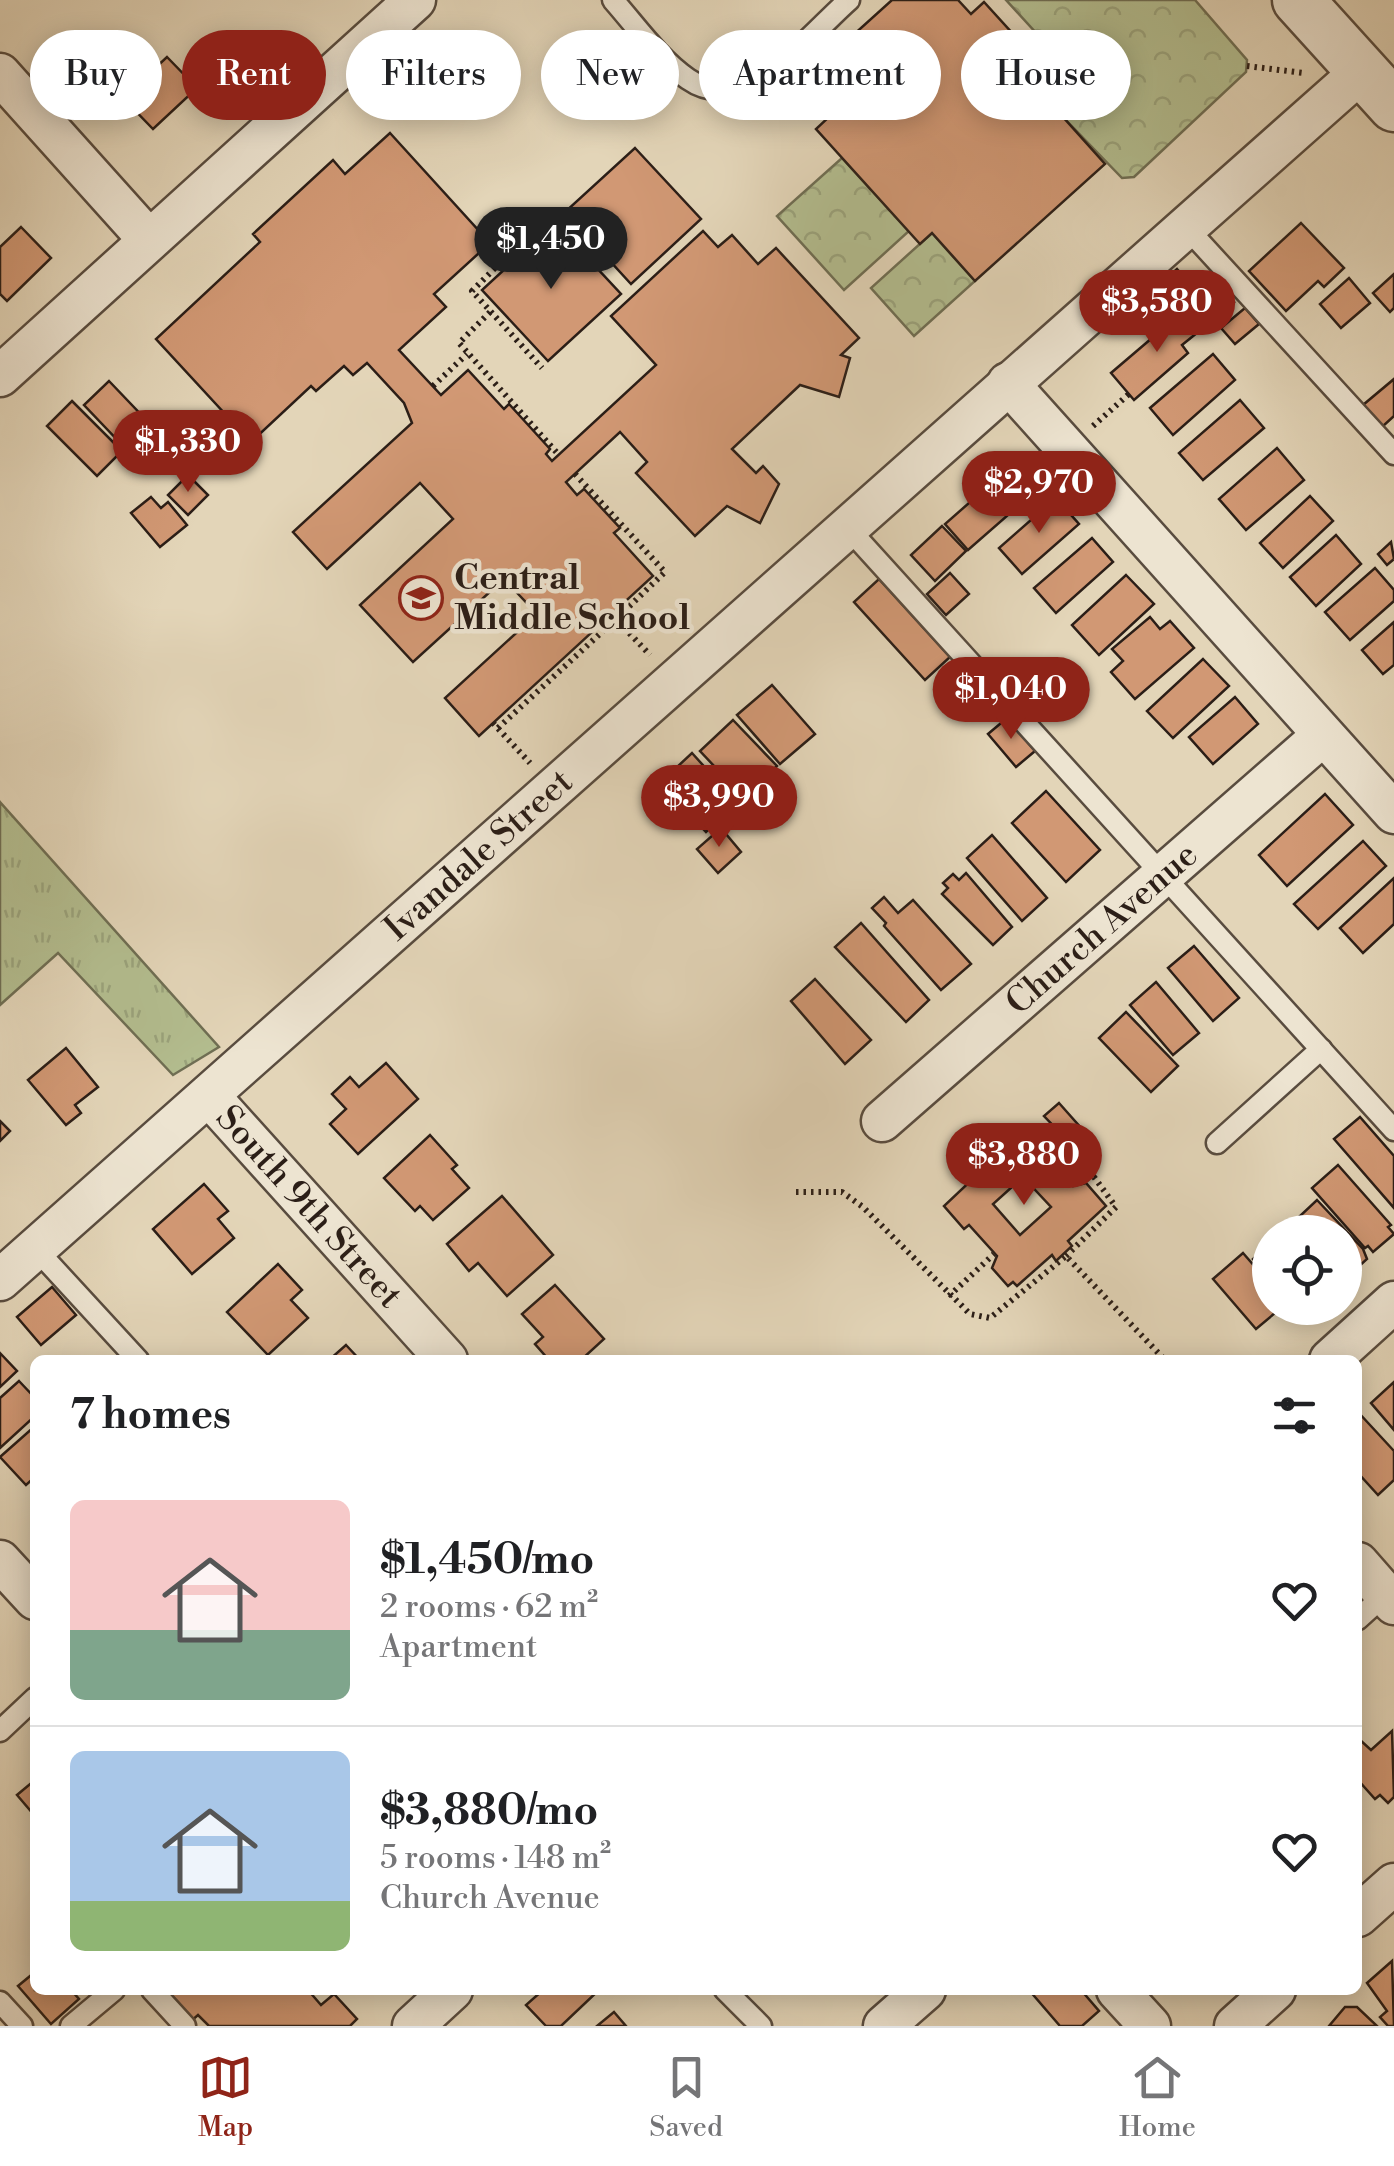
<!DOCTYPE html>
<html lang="en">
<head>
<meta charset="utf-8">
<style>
	:root { --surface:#fff; --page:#f6f6f6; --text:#202124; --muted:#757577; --line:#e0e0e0; --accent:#8f2418 }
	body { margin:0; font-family:"Libre Bodoni",serif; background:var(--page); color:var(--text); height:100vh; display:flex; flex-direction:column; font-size:38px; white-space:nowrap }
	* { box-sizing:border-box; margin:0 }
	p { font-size:32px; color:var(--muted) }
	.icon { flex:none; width:55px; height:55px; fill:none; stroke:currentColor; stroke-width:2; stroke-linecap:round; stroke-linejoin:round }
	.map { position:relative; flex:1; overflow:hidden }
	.details { position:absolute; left:30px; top:1355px; width:1332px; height:640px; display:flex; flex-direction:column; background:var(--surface); border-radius:15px; box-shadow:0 5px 25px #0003 }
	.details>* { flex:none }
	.banner { position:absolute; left:30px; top:30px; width:1335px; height:90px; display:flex; gap:20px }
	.tools { position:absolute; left:1252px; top:1215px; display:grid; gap:20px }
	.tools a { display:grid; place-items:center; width:110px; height:110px; border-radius:50%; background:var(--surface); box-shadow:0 5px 25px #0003; font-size:50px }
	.price { position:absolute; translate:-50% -85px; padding:0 22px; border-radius:35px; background:var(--accent); color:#fff; font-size:32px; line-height:65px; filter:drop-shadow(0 2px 5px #0008) }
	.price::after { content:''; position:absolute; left:50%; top:60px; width:30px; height:22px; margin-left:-15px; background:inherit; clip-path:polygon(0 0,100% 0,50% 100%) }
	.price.current { background:#222; color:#fff }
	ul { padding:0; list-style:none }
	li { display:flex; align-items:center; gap:30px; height:250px; padding:0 40px }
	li+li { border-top:2px solid var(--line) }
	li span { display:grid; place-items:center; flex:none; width:280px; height:200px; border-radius:15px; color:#555 }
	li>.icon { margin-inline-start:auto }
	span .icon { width:120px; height:120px; fill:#fffc; stroke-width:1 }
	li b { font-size:42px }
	h2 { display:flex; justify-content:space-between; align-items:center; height:120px; padding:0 40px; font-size:42px }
	.pill { padding:0 35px; border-radius:45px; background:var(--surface); box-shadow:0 5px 25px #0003; font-size:35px; line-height:90px }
	.pill.current { background:var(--accent); color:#fff }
	.dock { display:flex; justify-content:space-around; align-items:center; height:140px; border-top:2px solid var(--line); background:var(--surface); font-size:28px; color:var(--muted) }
	.dock a { display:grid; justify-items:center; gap:5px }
	.dock .current { color:var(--accent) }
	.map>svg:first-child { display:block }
	.grass { fill:url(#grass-tufts); stroke:#6f6e53; stroke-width:2.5 }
	.park { fill:url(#park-crowns); stroke:#6f6e53; stroke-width:2.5 }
	.building { fill:#d19874; stroke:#2b1e17; stroke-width:2.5; fill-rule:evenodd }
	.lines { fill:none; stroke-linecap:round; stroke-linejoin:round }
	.service-casing { stroke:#594c3f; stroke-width:25 }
	.minor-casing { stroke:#594c3f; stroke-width:45 }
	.tertiary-casing { stroke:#594c3f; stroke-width:55 }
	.path { stroke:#2b1e17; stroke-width:6; stroke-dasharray:2.5 5; stroke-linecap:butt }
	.service { stroke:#ede4d1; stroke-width:20 }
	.minor { stroke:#ede4d1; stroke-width:40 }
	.tertiary { stroke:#ede4d1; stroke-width:50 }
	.labels { text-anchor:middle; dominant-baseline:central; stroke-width:9; stroke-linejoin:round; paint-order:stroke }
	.poi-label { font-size:35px; font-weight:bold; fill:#2b1e17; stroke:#ede4d1; text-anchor:start }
	.street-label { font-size:35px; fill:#2b1e17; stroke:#ede4d1 }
</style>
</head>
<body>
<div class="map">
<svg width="1394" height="2026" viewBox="0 0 1394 2026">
	<defs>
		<pattern id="grass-tufts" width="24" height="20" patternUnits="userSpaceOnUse" patternTransform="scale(2.5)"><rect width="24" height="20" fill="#b3bd8f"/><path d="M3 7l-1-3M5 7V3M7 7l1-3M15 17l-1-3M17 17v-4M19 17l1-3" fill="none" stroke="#9aa27b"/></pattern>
		<pattern id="park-crowns" width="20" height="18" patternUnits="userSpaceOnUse" patternTransform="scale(2.5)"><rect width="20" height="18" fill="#b3bd8f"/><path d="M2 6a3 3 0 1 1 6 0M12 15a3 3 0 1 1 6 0" fill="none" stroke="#9aa27b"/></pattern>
	</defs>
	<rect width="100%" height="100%" fill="#e3d5b8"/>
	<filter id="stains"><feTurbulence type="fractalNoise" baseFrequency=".002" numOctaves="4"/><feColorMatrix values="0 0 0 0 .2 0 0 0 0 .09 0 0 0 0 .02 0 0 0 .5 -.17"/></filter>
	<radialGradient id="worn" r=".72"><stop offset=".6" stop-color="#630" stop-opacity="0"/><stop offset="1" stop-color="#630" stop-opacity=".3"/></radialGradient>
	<polygon class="grass" points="0,802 219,1047 173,1075 58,953 0,1005"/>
	<g class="park">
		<polygon points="1006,0 1195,0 1247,60 1246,72 1134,177 1122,178 1063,117 1077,104 1037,59 1048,46"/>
		<polygon points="842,158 909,231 844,290 777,216"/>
		<polygon points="932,233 975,281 914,336 871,288"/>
	</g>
	<g class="building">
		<polygon points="892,0 958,0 971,14 984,2 1077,104 1063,117 1105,164 975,281 932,233 920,244 816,129 830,116 800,83"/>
		<polygon points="167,57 197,88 153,129 123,98"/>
		<polygon points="390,133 490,243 434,294 446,307 399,350 441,395 468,370 504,409 509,404 550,449 546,454 552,461 656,365 611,316 703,231 718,247 732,235 758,264 776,248 859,338 841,355 850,358 839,397 800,385 732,449 756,473 763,466 779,484 760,523 727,506 695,536 636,473 647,462 620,432 566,482 577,495 584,489 620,528 614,533 653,576 479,736 445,698 537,614 504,579 413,662 360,605 453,519 420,483 327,569 293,532 412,423 404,403 367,363 353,375 344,366 316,391 311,386 251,442 156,339 260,242 253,234 333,160 345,174"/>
		<polygon points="635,148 701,219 631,284 565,212"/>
		<polygon points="555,223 621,294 548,361 482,290"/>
		<polygon points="1301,223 1344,268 1324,287 1318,281 1286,311 1249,271"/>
		<polygon points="21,227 51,258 7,301 0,294 0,247"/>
		<polygon points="1177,269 1186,279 1161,303 1151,292"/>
		<polygon points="1394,274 1394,308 1390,312 1373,293"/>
		<polygon points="1349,278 1370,303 1341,328 1320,304"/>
		<polygon points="1228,294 1234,302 1226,308 1219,300"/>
		<polygon points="1245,308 1259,324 1235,344 1221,328"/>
		<polygon points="1186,309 1203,328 1182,345 1188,353 1134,400 1111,373"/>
		<polygon points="1213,354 1235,380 1173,435 1150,408"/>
		<polygon points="1394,379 1394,416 1382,427 1363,405"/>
		<polygon points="109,381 150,424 125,448 84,405"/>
		<polygon points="1240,400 1264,428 1203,480 1179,453"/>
		<polygon points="72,401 122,451 97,476 47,426"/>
		<polygon points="1277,448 1304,480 1246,530 1219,499"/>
		<polygon points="1017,461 1040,487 968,550 945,524"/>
		<polygon points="188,475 208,495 188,515 168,495"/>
		<polygon points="1310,496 1333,521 1283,568 1260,543"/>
		<polygon points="151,497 161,508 168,502 187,525 160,547 131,513"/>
		<polygon points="1056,498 1079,524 1022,574 999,548"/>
		<polygon points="942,526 966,551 935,581 911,555"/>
		<polygon points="1336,535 1361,564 1316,606 1290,577"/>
		<polygon points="1092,538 1113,562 1056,613 1034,588"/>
		<polygon points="1391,542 1394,559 1387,565 1378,554"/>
		<polygon points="1375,568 1394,590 1394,601 1350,640 1325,612"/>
		<polygon points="950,573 969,594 946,615 927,594"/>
		<polygon points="1126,575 1154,604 1099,655 1072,625"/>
		<polygon points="879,579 950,657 925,680 854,602"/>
		<polygon points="1150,617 1160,629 1170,621 1194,648 1135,699 1111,672 1123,661 1112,649"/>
		<polygon points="1394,622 1394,665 1383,674 1362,650"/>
		<polygon points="1203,659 1229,686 1173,738 1147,711"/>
		<polygon points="772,685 815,734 780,764 737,715"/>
		<polygon points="1235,697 1258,724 1213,764 1189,737"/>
		<polygon points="1007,718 1035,751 1016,767 988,734"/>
		<polygon points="733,720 777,766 744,798 700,751"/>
		<polygon points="692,753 737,803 706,832 660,783"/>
		<polygon points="1046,791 1100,850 1066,882 1012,823"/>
		<polygon points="1325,794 1353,825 1287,886 1259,855"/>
		<polygon points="721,828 741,852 718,873 697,849"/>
		<polygon points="992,835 1047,898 1022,921 967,858"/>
		<polygon points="1363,841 1386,866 1318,929 1294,904"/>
		<polygon points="966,873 1012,927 993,945 942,894 948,888 943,883 953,874 959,880"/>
		<polygon points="1394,878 1394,924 1363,953 1340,928"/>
		<polygon points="884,897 898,913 913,900 971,964 941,990 884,926 886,923 872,908"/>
		<polygon points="861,923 929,1000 906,1022 835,947"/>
		<polygon points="1194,946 1239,998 1213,1021 1168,968"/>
		<polygon points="815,979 871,1040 845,1064 791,1001"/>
		<polygon points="1156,982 1199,1033 1173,1055 1130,1005"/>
		<polygon points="1126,1012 1178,1066 1151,1092 1099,1038"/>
		<polygon points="66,1048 98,1087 75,1105 81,1113 66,1125 28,1080"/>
		<polygon points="386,1063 418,1099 358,1154 330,1124 346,1109 332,1094 350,1077 359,1087"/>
		<polygon points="1059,1103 1082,1129 1069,1142 1044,1116"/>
		<polygon points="1360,1117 1394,1156 1394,1208 1334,1139"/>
		<polygon points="0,1121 10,1131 0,1141"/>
		<path d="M1029,1128l44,58 13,-3 20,23 -38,35 4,5 -16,15 -4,-6 -35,31 -4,-4 -5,4 -16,-18 5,-12 -28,-31 -5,4 -20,-23 34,-32 -3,-3 16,-15 3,4zM1023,1177l28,30 -31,28 -27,-31z"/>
		<polygon points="430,1135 457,1165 452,1169 469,1188 433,1220 420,1206 415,1211 384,1178"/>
		<polygon points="1338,1165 1391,1225 1388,1227 1394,1234 1373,1252 1368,1246 1365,1248 1312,1188"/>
		<polygon points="204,1184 228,1211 218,1219 234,1238 192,1274 153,1229"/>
		<polygon points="502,1196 553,1255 507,1296 478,1263 469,1271 447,1244"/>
		<polygon points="1317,1200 1363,1249 1367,1259 1345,1279 1345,1232 1283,1232"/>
		<polygon points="1270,1243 1270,1277 1253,1259"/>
		<polygon points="1243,1253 1270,1284 1270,1308 1281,1308 1256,1329 1213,1279"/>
		<polygon points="278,1264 302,1290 291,1300 308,1318 268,1355 227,1312"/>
		<polygon points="555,1285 604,1339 581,1360 549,1360 535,1344 543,1337 522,1314"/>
		<polygon points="52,1287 76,1315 41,1345 17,1317"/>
		<polygon points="346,1345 360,1360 329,1360"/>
		<polygon points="0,1353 17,1371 0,1387"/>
		<polygon points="19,1381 35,1398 35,1416 0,1448 0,1398"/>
		<polygon points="1394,1382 1394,1430 1371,1403"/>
		<polygon points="1358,1412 1394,1451 1394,1480 1378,1495 1358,1473"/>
		<polygon points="35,1426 35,1477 26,1485 0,1457"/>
		<polygon points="1392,1731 1394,1797 1388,1803 1380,1795 1375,1799 1358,1780 1358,1738 1371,1750"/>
		<polygon points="35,1780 35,1816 17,1795"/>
		<polygon points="1392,1961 1394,2026 1388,2026 1380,2017 1387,2011 1367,1983"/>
		<polygon points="35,1972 35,1990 71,1990 79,1999 51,2024 18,1986"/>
		<polygon points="162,1990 308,1990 321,2005 334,1994 357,2019 350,2026 209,2026 198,2015 189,2023"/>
		<polygon points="543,1990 599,1990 561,2026 546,2026 526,2005"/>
		<polygon points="1029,1990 1081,1990 1099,2011 1082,2026 1060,2026"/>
		<polygon points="1345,2007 1357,2007 1377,2026 1329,2026"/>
		<polygon points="614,2012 626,2026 597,2026"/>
	</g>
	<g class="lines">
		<g class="service-casing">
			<g id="service">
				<path d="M613,0c23,26 46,59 75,79 57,40 122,-45 161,-79"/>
				<polyline points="1186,227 1394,454"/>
				<polyline points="847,527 1394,1130"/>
				<polyline points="1217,1143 1321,1049"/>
				<polyline points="35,1248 138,1360"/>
				<polyline points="1358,1619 1389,1591"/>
				<polyline points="0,1731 35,1698"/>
				<polyline points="152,1990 185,2026"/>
				<polyline points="725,1990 761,2026"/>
				<polyline points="0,2002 22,2026"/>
				<polyline points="71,2026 114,1990"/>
			</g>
		</g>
		<g class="minor-casing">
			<g id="minor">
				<polyline points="0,74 149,240"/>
				<polyline points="0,376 415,0"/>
				<polyline points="1008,383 1394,813"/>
				<path id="s1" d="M210,1097l237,263"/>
				<path id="s2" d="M882,1121l440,-385"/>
				<path id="s3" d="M0,1280l1362,-1209"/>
				<polyline points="1330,1360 1394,1302"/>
				<polyline points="0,1561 35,1599"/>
				<polyline points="1358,1563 1394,1604"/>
				<polyline points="1358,1916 1394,1884"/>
				<polyline points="1117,1990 1150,2026"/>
				<polyline points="413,2026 452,1990"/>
				<polyline points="884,2026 925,1990"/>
				<polyline points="1235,2026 1275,1990"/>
			</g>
		</g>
		<g class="tertiary-casing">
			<polyline id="tertiary" points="1298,0 1394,106"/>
		</g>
		<g class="path">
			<polyline points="1247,66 1304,73"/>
			<polyline points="516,247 472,291 542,368"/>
			<polyline points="490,312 459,343 558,454"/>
			<polyline points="433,386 467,354"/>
			<polyline points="1093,426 1129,394"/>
			<polyline points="575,474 665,572 616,619"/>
			<polyline points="493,723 530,763"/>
			<polyline points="498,728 616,619 650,655"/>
			<polyline points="796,1192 842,1192 863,1207 970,1314 990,1318 1066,1256 1165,1360"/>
			<polyline points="1066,1256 1116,1207 1094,1177 1074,1181"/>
			<polyline points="949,1296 994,1254"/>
		</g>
		<use href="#service" class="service"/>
		<use href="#minor" class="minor"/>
		<use href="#tertiary" class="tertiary"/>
	</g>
	<defs>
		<g id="school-ring" transform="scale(2.25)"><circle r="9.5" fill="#ede4d1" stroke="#8f2418" stroke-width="1.5"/><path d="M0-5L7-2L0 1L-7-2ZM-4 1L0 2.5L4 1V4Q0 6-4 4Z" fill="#8f2418"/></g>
	</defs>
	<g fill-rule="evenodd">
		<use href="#school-ring" x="421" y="598"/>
	</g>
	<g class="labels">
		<g class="poi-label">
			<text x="454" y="578">Central<tspan x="454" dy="40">Middle School</tspan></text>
		</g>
		<g class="street-label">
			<text stroke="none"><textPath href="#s3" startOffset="640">Ivandale Street</textPath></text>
			<text stroke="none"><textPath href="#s2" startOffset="292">Church Avenue</textPath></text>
			<text stroke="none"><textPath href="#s1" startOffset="148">South 9th Street</textPath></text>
		</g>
	</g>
	<rect width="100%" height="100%" filter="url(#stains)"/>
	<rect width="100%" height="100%" fill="url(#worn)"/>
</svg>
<div class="tools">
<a><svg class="icon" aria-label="locate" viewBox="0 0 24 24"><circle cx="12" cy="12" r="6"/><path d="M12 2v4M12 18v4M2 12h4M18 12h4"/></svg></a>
</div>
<b class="price current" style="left:551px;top:292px">$1,450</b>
<b class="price" style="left:1157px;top:355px">$3,580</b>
<b class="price" style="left:188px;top:495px">$1,330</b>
<b class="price" style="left:1039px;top:536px">$2,970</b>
<b class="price" style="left:1011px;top:742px">$1,040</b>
<b class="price" style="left:719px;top:850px">$3,990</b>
<b class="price" style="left:1024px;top:1208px">$3,880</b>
<div class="banner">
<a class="pill">Buy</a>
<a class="pill current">Rent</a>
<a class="pill">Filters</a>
<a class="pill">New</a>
<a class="pill">Apartment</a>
<a class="pill">House</a>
</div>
<section class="details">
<h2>7 homes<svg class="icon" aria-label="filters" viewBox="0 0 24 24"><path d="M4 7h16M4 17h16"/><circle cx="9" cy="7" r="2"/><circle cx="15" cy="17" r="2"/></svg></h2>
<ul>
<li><span style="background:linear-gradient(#f6c9c9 65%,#7fa58c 0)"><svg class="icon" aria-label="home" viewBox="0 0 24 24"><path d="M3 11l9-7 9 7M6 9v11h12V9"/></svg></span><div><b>$1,450/mo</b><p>2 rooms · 62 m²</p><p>Apartment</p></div><svg class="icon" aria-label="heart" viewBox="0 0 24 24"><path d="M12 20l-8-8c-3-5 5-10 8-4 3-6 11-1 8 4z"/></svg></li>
<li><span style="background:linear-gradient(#a9c7e8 75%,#8fb573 0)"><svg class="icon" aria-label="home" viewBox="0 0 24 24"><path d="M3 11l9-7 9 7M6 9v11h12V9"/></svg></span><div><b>$3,880/mo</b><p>5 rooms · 148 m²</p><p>Church Avenue</p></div><svg class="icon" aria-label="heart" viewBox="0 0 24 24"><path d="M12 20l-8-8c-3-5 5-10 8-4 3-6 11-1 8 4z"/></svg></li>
</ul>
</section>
</div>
<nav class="dock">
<a class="current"><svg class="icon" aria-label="map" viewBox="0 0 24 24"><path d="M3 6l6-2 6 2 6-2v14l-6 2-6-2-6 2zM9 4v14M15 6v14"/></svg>Map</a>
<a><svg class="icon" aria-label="saved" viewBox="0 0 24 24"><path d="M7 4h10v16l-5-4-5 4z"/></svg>Saved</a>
<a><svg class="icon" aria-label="home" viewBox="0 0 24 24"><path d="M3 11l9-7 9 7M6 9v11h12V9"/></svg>Home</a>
</nav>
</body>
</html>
